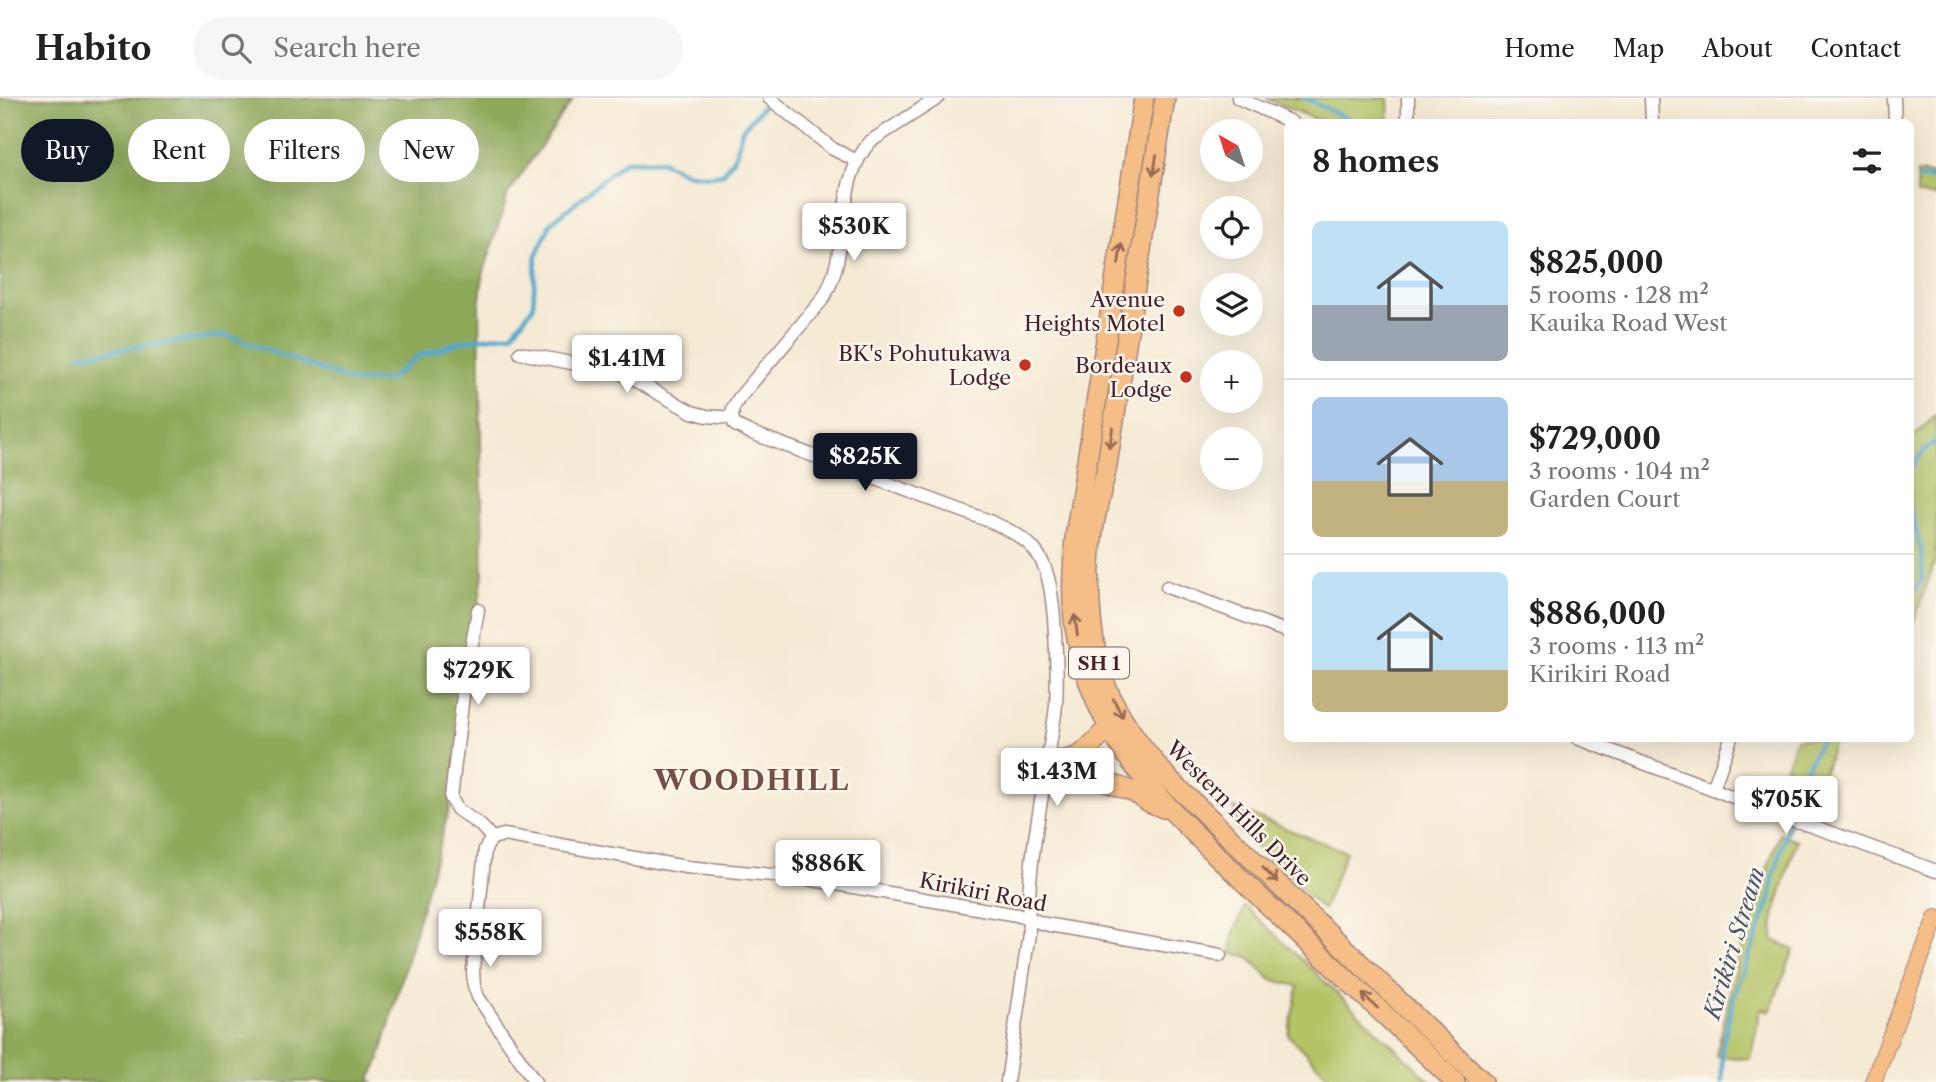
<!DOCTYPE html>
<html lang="en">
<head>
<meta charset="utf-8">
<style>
	:root { --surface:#fff; --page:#f6f6f6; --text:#222; --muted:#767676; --line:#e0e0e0; --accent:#111827 }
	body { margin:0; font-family:"Libre Caslon Text",serif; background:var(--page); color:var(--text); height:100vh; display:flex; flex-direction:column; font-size:26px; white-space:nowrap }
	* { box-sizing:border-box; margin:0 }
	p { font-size:23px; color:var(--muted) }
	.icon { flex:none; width:38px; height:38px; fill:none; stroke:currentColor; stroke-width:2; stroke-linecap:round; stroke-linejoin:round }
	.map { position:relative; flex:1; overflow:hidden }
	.details { position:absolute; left:1284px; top:21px; width:630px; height:623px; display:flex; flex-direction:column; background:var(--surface); border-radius:10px; box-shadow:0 7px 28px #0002 }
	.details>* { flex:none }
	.top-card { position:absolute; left:21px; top:21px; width:665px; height:63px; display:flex; gap:14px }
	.needle { width:46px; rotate:321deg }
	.fabs { position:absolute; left:1200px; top:21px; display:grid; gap:14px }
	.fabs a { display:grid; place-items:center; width:63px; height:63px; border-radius:50%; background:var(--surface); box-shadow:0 7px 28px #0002; font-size:35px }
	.price { position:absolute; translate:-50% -60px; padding:0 16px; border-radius:7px; background:#fff; color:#222; font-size:23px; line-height:46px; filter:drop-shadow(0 2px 4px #0008) }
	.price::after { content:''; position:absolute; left:50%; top:42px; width:21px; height:16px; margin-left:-10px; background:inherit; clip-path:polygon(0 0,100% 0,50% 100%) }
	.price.active { background:var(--accent); color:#fff }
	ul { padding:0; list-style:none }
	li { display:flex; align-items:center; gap:21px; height:175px; padding:0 28px }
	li+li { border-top:2px solid var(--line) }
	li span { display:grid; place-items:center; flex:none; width:196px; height:140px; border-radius:10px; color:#555 }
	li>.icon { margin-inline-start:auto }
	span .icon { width:84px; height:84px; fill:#fffc; stroke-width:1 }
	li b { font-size:30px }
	h2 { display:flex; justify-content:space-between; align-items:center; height:84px; padding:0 28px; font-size:30px }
	.pill { padding:0 24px; border-radius:32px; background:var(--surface); box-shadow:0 7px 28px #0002; font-size:24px; line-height:63px }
	.pill.active { background:var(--accent); color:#fff }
	header { display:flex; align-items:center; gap:42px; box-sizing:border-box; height:98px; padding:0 35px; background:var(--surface); border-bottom:2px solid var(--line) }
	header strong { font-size:33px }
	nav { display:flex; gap:38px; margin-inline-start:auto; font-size:24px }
	.search { width:490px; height:63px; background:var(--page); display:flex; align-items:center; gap:18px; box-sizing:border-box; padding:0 24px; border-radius:38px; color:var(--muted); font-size:26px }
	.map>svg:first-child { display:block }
	.green { fill:#b3c365; stroke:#7e7148; stroke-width:2 }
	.forest { fill:#8ea95a; stroke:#6c6442; stroke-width:2 }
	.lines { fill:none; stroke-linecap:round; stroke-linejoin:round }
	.stream { stroke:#50a8cd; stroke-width:4.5 }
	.minor-casing { stroke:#a08480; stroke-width:15 }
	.major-casing { stroke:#a08480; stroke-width:18 }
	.highway-casing { stroke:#a08480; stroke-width:22 }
	.minor { stroke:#fff; stroke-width:12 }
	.major { stroke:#f5be86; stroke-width:16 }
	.highway { stroke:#f5be86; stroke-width:19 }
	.oneway { stroke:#976754 }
	.poi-dot { fill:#c8321e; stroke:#fbf7ec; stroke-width:2.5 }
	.labels { text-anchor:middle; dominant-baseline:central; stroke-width:5; stroke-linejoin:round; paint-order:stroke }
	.shield { fill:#fbf7ec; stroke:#7f6065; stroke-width:2 }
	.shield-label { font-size:19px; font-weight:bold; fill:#4a1f2b }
	.poi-label { font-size:21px; fill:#4a1f2b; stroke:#fbf7ec; text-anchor:end }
	.street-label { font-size:21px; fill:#4a1f2b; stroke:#fbf7ec }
	.water-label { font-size:23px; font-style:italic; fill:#4c566c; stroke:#fbf7ec }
	.district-label { font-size:28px; font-weight:bold; letter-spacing:2px; fill:#794e44; stroke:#fbf7ec }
</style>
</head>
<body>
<header>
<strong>Habito</strong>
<div class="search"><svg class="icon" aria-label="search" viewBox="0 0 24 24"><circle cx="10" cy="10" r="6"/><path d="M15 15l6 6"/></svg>Search here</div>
<nav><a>Home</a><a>Map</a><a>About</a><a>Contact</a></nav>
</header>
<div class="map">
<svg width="1936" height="984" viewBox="0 0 1936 984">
	<rect width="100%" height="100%" fill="#fbf7ec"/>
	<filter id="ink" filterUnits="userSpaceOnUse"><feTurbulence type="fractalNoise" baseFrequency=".0143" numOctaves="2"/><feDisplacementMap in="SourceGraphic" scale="14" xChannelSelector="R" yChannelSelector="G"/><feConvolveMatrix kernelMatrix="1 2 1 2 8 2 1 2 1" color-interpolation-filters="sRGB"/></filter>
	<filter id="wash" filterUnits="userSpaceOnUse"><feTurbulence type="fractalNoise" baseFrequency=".00686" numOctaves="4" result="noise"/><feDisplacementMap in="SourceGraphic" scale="28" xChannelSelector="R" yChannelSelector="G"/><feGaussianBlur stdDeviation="1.57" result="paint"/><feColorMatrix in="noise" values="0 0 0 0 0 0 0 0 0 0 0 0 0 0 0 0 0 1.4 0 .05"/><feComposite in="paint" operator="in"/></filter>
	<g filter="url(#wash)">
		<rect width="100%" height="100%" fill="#f5ead4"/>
		<g class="green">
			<polygon points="1265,0 1388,0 1389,23 1388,24 1323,24"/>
			<polygon points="1917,75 1936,77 1936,98 1917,97"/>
			<polygon points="1936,317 1936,460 1911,532 1911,337 1914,338"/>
			<polygon points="1796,641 1835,641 1812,709 1776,695"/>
			<polygon points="1234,710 1346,754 1323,812 1237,731"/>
			<polygon points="1780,736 1797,742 1774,818 1773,842 1794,851 1770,913 1761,910 1750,961 1716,958 1744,834"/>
			<polygon points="1245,808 1431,984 1334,984 1288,937 1298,888 1272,882 1247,858 1230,856 1234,834"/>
		</g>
		<polygon class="forest" points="0,0 574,0 508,96 483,177 479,209 483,476 450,708 379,963 370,982 373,984 0,984"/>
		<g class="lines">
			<g class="stream">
				<polyline points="1304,0 1354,24"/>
				<polyline points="1920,80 1936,81"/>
				<polyline points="80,257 225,237 355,284 389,282 417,259 463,243 512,236 533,209 536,158 551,125 625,63 661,63 688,76 710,78 723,76 736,56 742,32 763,8"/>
				<polyline points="1911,370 1919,358 1936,342"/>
				<polyline points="1911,412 1922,456 1922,481 1911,498"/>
				<polyline points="1722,984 1722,949 1734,899 1772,796 1773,780 1803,675 1823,640"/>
			</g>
		</g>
	</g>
	<g filter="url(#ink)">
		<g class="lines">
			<g class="minor-casing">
				<g id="minor">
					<polyline points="769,0 833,51 857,63"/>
					<polyline points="1238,0 1291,24"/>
					<polyline points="1651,0 1652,24"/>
					<polyline points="1894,0 1895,24"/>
					<polyline points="1408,24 1408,0"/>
					<polyline points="520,255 622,275 692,314 707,318 732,320"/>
					<path d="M732,320l3,7 14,7 238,88c20,9 40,17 52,36 11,18 13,41 15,62 2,28 4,58 2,86 -1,16 -5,32 -7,48 -9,59 -23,121 -20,181l-22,149"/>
					<path d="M732,320l1,-10 6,-10 83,-98c31,-48 10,-117 49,-159l67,-43"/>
					<polyline points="1167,489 1288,534"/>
					<polyline points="478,512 463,597 451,700 457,711 481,728 492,740 504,737 686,769 795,779 1017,817 1045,826 1220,857"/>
					<polyline points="1577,640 1713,691 1773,715 1832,735 1936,773"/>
					<polyline points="1713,691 1731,640"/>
					<polyline points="492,740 485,751 473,873 474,888 478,899 535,984"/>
				</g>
			</g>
			<g class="major-casing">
				<polyline id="major" points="1873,984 1936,820"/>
			</g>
			<g class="highway-casing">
				<g id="highway">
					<path d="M1144,0l-69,439c-2,29 -4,61 0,90 6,34 17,70 34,100 32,59 84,105 131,151 71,69 144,135 215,204"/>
					<path d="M1165,0l-59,373c-4,17 -9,35 -12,53 -7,49 -7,106 9,154 13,37 38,69 64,99l316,305"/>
					<path d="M1047,663c36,1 39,-11 62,-34"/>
					<polyline points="1045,677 1089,678 1134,694 1149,704 1163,710"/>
				</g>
			</g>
			<use href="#minor" class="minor"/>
			<use href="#major" class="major"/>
			<use href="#highway" class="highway"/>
		</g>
		<defs><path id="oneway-shaft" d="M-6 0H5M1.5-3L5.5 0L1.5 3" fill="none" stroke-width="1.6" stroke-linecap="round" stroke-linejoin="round" transform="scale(1.75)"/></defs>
		<g class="oneway">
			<use href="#oneway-shaft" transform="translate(1155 67) rotate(99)"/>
			<use href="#oneway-shaft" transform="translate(1120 156) rotate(-81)"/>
			<use href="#oneway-shaft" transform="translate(1111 340) rotate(99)"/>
			<use href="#oneway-shaft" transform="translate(1076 527) rotate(-98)"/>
			<use href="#oneway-shaft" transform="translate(1118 610) rotate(63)"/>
			<use href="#oneway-shaft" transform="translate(1270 777) rotate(45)"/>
			<use href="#oneway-shaft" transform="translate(1370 903) rotate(-137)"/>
		</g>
	</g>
	<g class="poi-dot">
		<circle cx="1179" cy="213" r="7"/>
		<circle cx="1025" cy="267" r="7"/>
		<circle cx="1186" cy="279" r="7"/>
	</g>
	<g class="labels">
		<rect class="shield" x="1069" y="549.5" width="60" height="31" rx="5"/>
		<g class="shield-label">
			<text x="1099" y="565">SH 1</text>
		</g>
		<g class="poi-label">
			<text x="1165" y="201">Avenue<tspan x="1165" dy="24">Heights Motel</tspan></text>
			<text x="1011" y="255">BK's Pohutukawa<tspan x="1011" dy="24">Lodge</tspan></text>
			<text x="1172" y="267">Bordeaux<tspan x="1172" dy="24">Lodge</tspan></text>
		</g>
		<g class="street-label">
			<text transform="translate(1239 715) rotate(45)">Western Hills Drive</text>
			<text transform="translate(983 794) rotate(11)">Kirikiri Road</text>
		</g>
		<g class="water-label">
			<text transform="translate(1734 845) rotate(-73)">Kirikiri Stream</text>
		</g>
		<g class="district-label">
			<text x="752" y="682">WOODHILL</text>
		</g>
	</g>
</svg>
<div class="fabs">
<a><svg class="needle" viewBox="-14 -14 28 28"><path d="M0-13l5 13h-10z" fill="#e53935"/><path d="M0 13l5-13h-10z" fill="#767676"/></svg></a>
<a><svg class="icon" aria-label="locate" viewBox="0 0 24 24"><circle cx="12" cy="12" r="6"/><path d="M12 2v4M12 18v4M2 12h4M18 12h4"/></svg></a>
<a><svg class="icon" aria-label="layers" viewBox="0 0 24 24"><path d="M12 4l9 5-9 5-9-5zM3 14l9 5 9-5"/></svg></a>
<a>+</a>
<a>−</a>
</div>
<b class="price" style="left:854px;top:165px">$530K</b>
<b class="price" style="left:627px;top:297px">$1.41M</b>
<b class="price active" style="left:865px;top:395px">$825K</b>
<b class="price" style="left:478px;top:609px">$729K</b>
<b class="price" style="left:1057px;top:710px">$1.43M</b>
<b class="price" style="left:1786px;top:738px">$705K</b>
<b class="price" style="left:828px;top:802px">$886K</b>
<b class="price" style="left:490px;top:871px">$558K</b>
<div class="top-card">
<a class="pill active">Buy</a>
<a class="pill">Rent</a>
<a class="pill">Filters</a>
<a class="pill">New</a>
</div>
<section class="details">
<h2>8 homes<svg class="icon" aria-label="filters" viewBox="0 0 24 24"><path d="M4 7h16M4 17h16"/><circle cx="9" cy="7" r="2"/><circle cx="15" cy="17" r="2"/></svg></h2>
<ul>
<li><span style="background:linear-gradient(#bfe0f5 60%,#9aa5b1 0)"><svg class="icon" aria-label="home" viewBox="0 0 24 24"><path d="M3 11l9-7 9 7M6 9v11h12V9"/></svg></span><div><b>$825,000</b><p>5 rooms · 128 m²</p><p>Kauika Road West</p></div></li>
<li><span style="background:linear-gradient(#a9c7e8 60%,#c2b280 0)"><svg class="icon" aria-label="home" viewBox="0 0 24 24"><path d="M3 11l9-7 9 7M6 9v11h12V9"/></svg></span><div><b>$729,000</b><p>3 rooms · 104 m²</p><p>Garden Court</p></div></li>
<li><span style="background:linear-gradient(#bfe0f5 70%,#c2b280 0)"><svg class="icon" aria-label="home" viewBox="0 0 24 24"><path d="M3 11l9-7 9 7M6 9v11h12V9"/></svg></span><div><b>$886,000</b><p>3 rooms · 113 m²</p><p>Kirikiri Road</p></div></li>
</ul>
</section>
</div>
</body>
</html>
